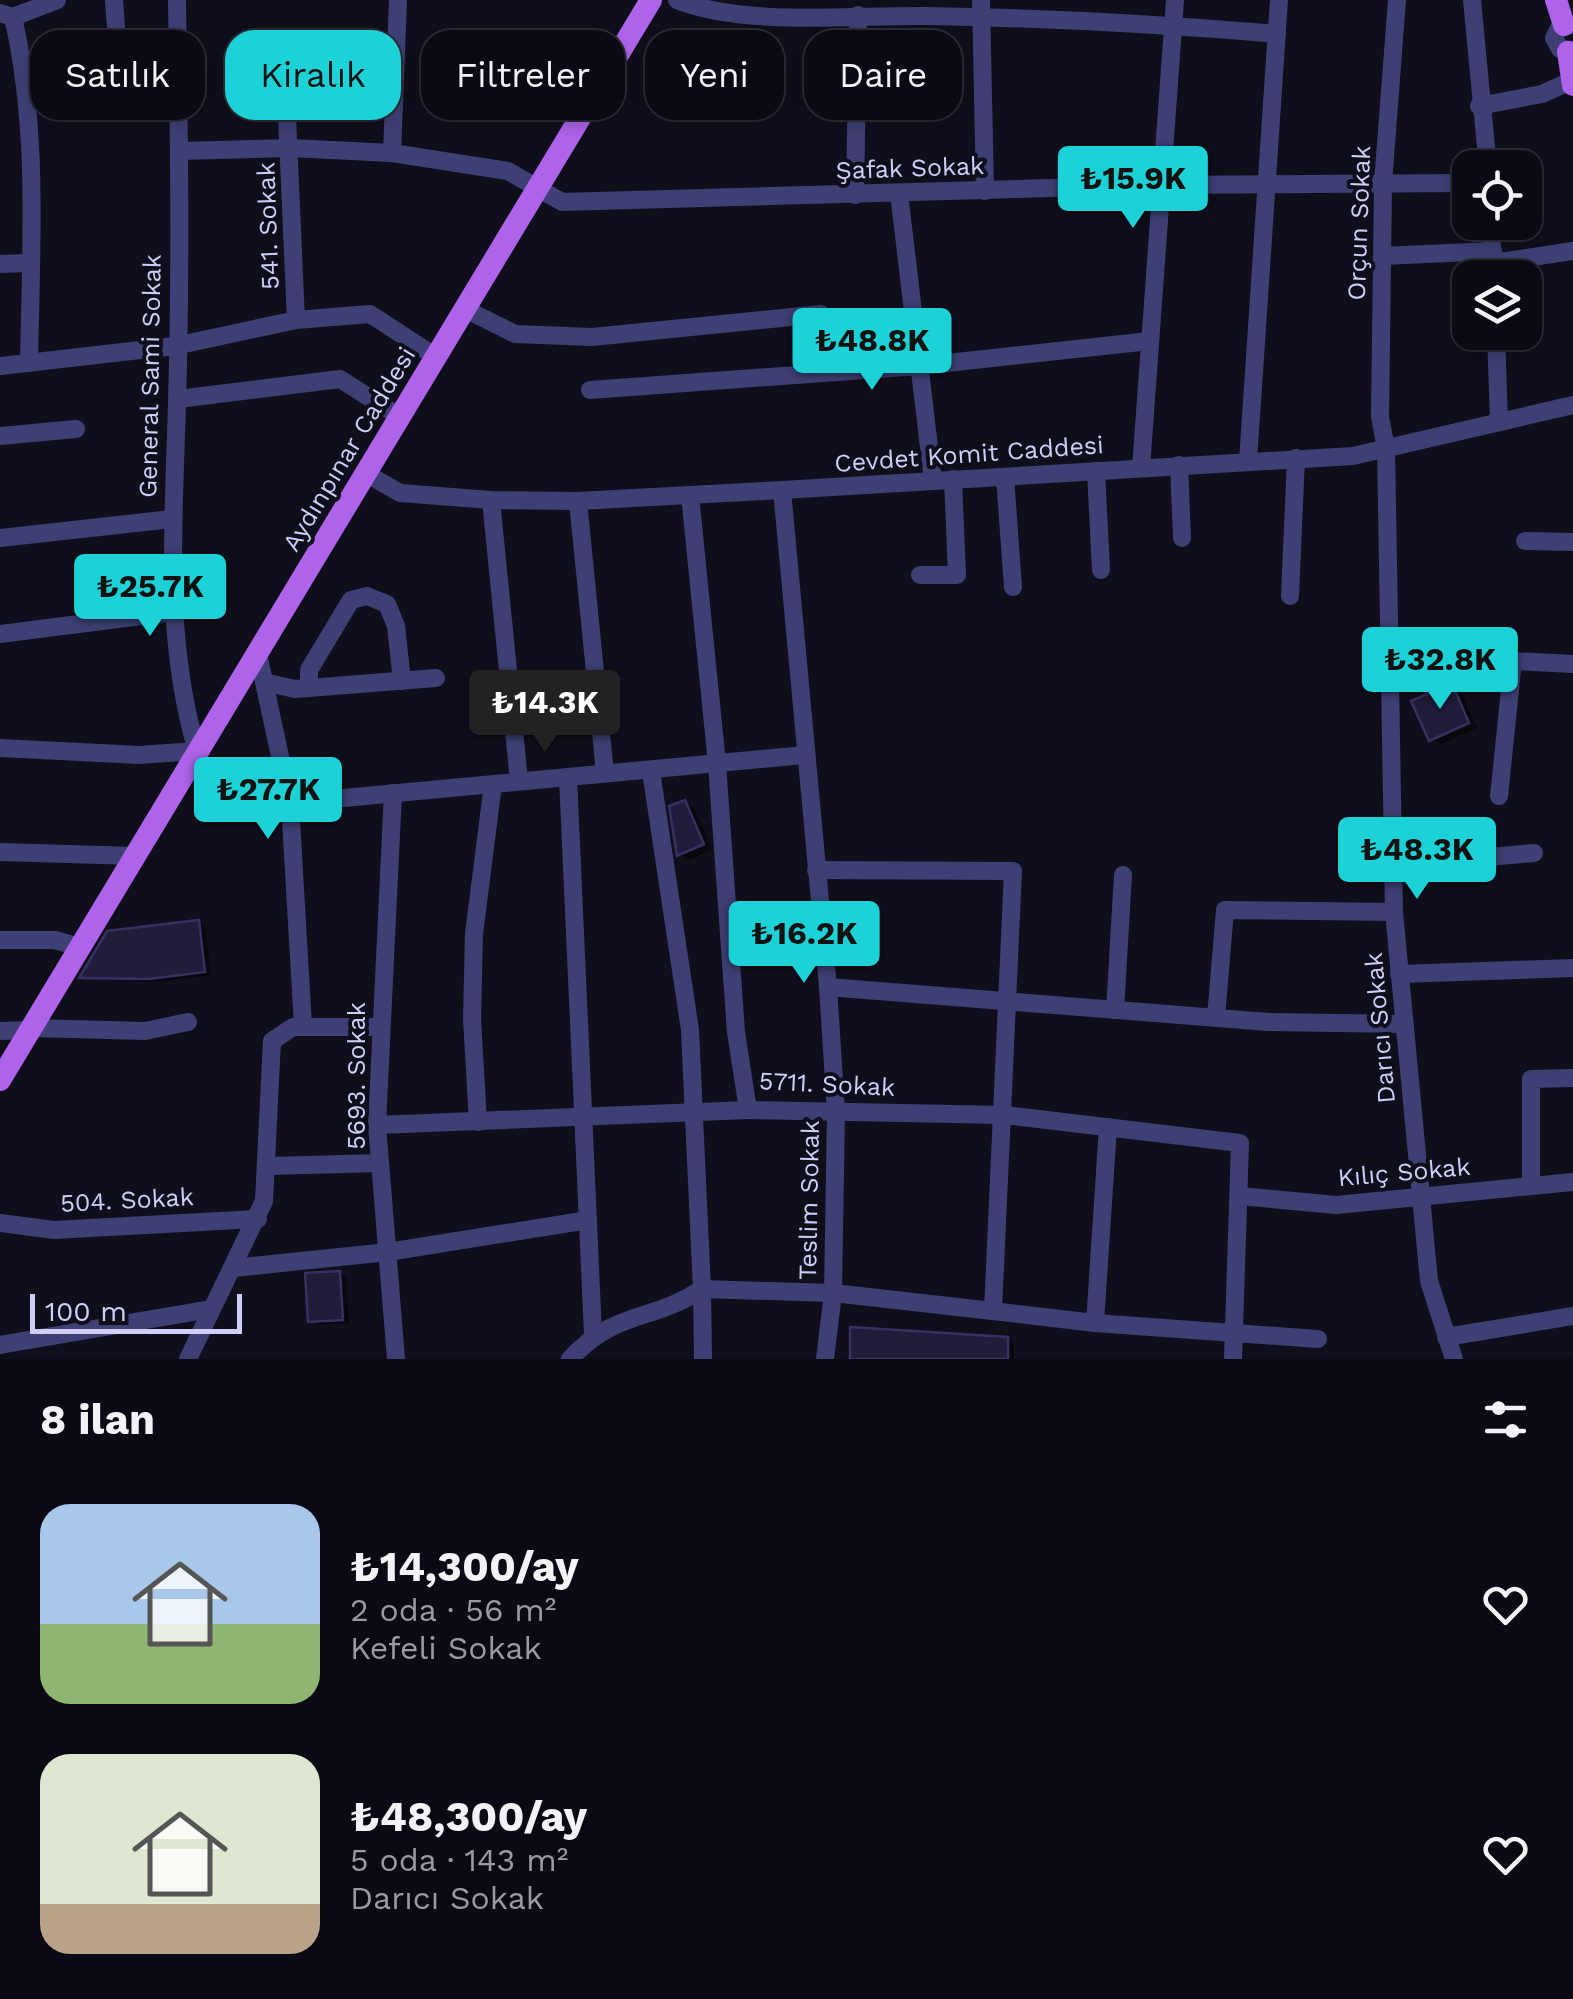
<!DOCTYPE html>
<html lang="tr">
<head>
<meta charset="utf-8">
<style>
	:root { --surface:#0b0a14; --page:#14131d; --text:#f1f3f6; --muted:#9a9aa0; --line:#2b2b34; --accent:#1cd2d7 }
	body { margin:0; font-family:"Work Sans",sans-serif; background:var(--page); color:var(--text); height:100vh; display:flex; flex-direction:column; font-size:38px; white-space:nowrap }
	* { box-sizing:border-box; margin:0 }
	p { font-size:32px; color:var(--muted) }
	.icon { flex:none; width:55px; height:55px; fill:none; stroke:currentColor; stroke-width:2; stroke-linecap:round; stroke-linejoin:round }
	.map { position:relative; height:1359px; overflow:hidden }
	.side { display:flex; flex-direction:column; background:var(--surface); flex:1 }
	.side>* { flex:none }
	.hud { position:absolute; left:30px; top:30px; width:1000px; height:90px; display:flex; gap:20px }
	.fabs { position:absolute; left:1452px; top:150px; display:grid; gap:20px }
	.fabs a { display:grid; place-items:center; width:90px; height:90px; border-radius:20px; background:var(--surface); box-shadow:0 5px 15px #0003,0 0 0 2px var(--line); font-size:50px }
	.scale { position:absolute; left:30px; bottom:25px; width:212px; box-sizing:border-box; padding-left:10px; border:5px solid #d0cef9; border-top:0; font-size:28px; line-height:35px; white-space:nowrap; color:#d0cef9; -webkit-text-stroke:8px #0f0e1b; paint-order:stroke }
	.price { position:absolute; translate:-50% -85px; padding:0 22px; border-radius:10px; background:var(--accent); color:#111; font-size:32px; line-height:65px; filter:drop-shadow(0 2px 5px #0008) }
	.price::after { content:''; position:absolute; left:50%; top:60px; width:30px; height:22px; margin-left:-15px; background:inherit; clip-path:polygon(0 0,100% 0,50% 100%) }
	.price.on { background:#222; color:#fff }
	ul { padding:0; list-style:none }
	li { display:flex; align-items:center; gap:30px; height:250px; padding:0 40px }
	li span { display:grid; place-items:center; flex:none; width:280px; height:200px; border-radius:30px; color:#555 }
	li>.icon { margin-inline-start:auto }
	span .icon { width:120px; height:120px; fill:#fffc; stroke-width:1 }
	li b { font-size:42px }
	h2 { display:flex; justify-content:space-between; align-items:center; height:120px; padding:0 40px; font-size:42px }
	.chip { padding:0 35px; border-radius:30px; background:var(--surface); box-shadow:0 5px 15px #0003,0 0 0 2px var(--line); font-size:35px; line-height:90px }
	.chip.on { background:var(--accent); color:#111 }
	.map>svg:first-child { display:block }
	.shadow { fill:#0007 }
	.building { fill:#201c3a; stroke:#373163; stroke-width:2.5 }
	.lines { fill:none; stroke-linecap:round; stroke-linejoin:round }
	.minor { stroke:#3e4075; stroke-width:18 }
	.major { stroke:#ae63eb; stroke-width:22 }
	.labels { text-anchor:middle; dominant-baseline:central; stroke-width:8; stroke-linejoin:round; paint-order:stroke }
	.street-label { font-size:25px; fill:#d0cef9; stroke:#0f0e1b }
</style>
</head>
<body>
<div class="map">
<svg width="1573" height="1359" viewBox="0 0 1573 1359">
	<rect width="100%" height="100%" fill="#0f0e1b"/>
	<g class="shadow">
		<polygon points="1452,686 1461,692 1477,728 1441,744 1431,739"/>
		<polygon points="684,803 694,808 712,849 689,860 680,854"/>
		<polygon points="198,923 205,927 211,975 157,982 83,977"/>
		<polygon points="339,1273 346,1277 349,1323 317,1325 310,1321"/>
		<polygon points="852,1330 1007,1340 1014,1344 1014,1359 850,1359"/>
	</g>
	<g class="building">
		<polygon points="1452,683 1469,723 1429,741 1411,701"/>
		<polygon points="685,800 704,844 677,856 669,806"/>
		<polygon points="199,920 205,972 149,979 79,978 107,931"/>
		<polygon points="340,1271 343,1320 308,1322 305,1273"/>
		<polygon points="850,1327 1008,1337 1008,1359 850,1359"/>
	</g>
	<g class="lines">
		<g class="minor">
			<polyline points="114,0 121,98 178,99"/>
			<path d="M677,0c69,27 175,15 250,16 117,2 233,8 350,18"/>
			<polyline points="981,0 985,191"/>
			<polyline points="1397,0 1383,183 1380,417 1386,448 1394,912 1429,1281 1454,1359"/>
			<polyline points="1472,0 1488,168"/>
			<polyline points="0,13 13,17 57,0"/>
			<path d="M13,17c26,113 18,230 16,346"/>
			<polyline points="1573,25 1560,26 1554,38 1560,49 1573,50"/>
			<polyline points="285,71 296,320"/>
			<polyline points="1479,106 1542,94 1571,81"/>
			<polyline points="179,151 291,148 392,153 508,171 562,202 1160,185 1470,183"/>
			<polyline points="392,153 398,0"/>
			<polyline points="899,193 933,481"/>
			<polyline points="855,195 858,15"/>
			<polyline points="1491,222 1493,278"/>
			<polyline points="1382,256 1493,251"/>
			<polyline points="1493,263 1573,251"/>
			<polyline points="0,264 30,263"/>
			<polyline points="465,309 515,334 592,337 821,314"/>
			<polyline points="1496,332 1499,422"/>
			<polyline points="0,366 175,346 296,320 370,314 436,357"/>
			<polyline points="590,390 919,366 1150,341"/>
			<polyline points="178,399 340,379 400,417"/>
			<polyline points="0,436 76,429"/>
			<polyline points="1248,461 1279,0"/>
			<polyline points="1179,465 1182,538"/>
			<polyline points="1141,468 1175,0"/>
			<polyline points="1096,471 1101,570"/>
			<polyline points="367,474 400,493 491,500 578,501 782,490 1353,456 1573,405"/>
			<polyline points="1005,477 1013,587"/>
			<polyline points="690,495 717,764 736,1032 748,1110 1004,1115 1240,1143 1233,1359"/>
			<polyline points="491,500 519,781"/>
			<polyline points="578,501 605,773"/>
			<polyline points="0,538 172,519"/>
			<polyline points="1525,541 1573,542"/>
			<polyline points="920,575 957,575 953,479"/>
			<polyline points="1290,596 1296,458"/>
			<polyline points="0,634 172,612"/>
			<polyline points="258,654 290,803 303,1026"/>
			<polyline points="1389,655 1573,664"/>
			<polyline points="264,682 295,689 436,678"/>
			<polyline points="309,688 309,670 351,600 367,596 387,604 396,626 402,681"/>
			<path d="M0,748l139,7 58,-4c-34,-115 -23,-230 -20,-348 4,-134 2,-269 0,-403"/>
			<polyline points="568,777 593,1334"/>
			<polyline points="393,793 377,1125 396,1359"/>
			<polyline points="1499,796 1513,661"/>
			<polyline points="290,803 804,755"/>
			<polyline points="0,852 136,856"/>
			<polyline points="1393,865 1534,853"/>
			<polyline points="816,870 1013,871 993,1311 1095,1323 1318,1339"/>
			<polyline points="0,940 55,940 79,947"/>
			<polyline points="1399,974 1573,968"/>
			<polyline points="828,987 1268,1022 1404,1024"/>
			<polyline points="1115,1010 1123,875"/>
			<polyline points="1216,1017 1225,910 1394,912"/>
			<polyline points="31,1028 145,1031 188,1022"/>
			<polyline points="0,1031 29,1030"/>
			<polyline points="478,1122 472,1019 474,934 493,784"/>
			<polyline points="377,1125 748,1110"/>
			<polyline points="268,1166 380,1163"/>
			<polyline points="1531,1186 1531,1079 1573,1078"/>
			<polyline points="1239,1196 1336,1205 1573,1182"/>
			<polyline points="0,1223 54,1230 258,1219"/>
			<polyline points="233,1268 388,1252 588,1220"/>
			<polyline points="1095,1323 1108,1127"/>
			<polyline points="1446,1337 1573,1316"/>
			<polyline points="0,1345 211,1309"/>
			<polyline points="188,1359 264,1201 272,1041 293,1027 379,1027"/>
			<path d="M570,1359c46,-50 83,-37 132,-70l-12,-259 -39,-259"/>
			<polyline points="703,1359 702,1289 833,1293 836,1111 828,987 782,490"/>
			<polyline points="825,1359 833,1293 993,1311"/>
		</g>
		<g class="major">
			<polyline points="1556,0 1564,25"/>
			<polyline points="1568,52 1573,85"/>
			<polyline points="0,1080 651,0"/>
		</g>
	</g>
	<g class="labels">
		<g class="street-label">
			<text transform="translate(910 168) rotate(-2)">Şafak Sokak</text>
			<text transform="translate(1359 223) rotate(-88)">Orçun Sokak</text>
			<text transform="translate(268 226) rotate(-92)">541. Sokak</text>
			<text transform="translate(150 376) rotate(-89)">General Sami Sokak</text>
			<text transform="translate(349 449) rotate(-59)">Aydınpınar Caddesi</text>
			<text transform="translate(969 454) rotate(-4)">Cevdet Komit Caddesi</text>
			<text transform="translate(1380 1028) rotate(-95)">Darıcı Sokak</text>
			<text transform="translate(356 1076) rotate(-90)">5693. Sokak</text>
			<text transform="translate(827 1084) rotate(3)">5711. Sokak</text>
			<text transform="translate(1404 1172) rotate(-5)">Kılıç Sokak</text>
			<text transform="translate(127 1200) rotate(-3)">504. Sokak</text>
			<text transform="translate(809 1200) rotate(-89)">Teslim Sokak</text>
		</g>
	</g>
</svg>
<div class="fabs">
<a><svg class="icon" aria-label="locate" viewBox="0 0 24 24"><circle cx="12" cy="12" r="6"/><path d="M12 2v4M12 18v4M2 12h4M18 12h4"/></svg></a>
<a><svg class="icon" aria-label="layers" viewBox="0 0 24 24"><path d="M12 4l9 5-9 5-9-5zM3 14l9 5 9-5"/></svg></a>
</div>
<div class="scale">100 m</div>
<b class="price" style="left:1133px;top:231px">₺15.9K</b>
<b class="price" style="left:872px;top:393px">₺48.8K</b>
<b class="price" style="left:150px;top:639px">₺25.7K</b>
<b class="price" style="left:1440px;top:712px">₺32.8K</b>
<b class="price on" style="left:545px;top:755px">₺14.3K</b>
<b class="price" style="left:268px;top:842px">₺27.7K</b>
<b class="price" style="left:1417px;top:902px">₺48.3K</b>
<b class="price" style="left:804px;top:986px">₺16.2K</b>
<div class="hud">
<a class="chip">Satılık</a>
<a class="chip on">Kiralık</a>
<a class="chip">Filtreler</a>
<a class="chip">Yeni</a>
<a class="chip">Daire</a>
</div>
</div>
<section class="side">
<h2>8 ilan<svg class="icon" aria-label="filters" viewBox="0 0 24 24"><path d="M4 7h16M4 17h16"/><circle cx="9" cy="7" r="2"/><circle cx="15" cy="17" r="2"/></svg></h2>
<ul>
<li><span style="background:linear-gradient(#a9c7e8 60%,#8fb573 0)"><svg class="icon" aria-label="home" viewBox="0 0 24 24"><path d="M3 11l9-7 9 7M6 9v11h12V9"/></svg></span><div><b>₺14,300/ay</b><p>2 oda · 56 m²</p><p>Kefeli Sokak</p></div><svg class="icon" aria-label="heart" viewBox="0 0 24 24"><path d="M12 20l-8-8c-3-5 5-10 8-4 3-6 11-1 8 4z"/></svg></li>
<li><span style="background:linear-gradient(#dfe7d0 75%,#b9a48a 0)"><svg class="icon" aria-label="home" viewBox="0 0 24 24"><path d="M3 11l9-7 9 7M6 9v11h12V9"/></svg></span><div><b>₺48,300/ay</b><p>5 oda · 143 m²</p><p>Darıcı Sokak</p></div><svg class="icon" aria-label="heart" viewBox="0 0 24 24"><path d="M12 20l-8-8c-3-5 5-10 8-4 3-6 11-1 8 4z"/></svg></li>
</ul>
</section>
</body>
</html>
